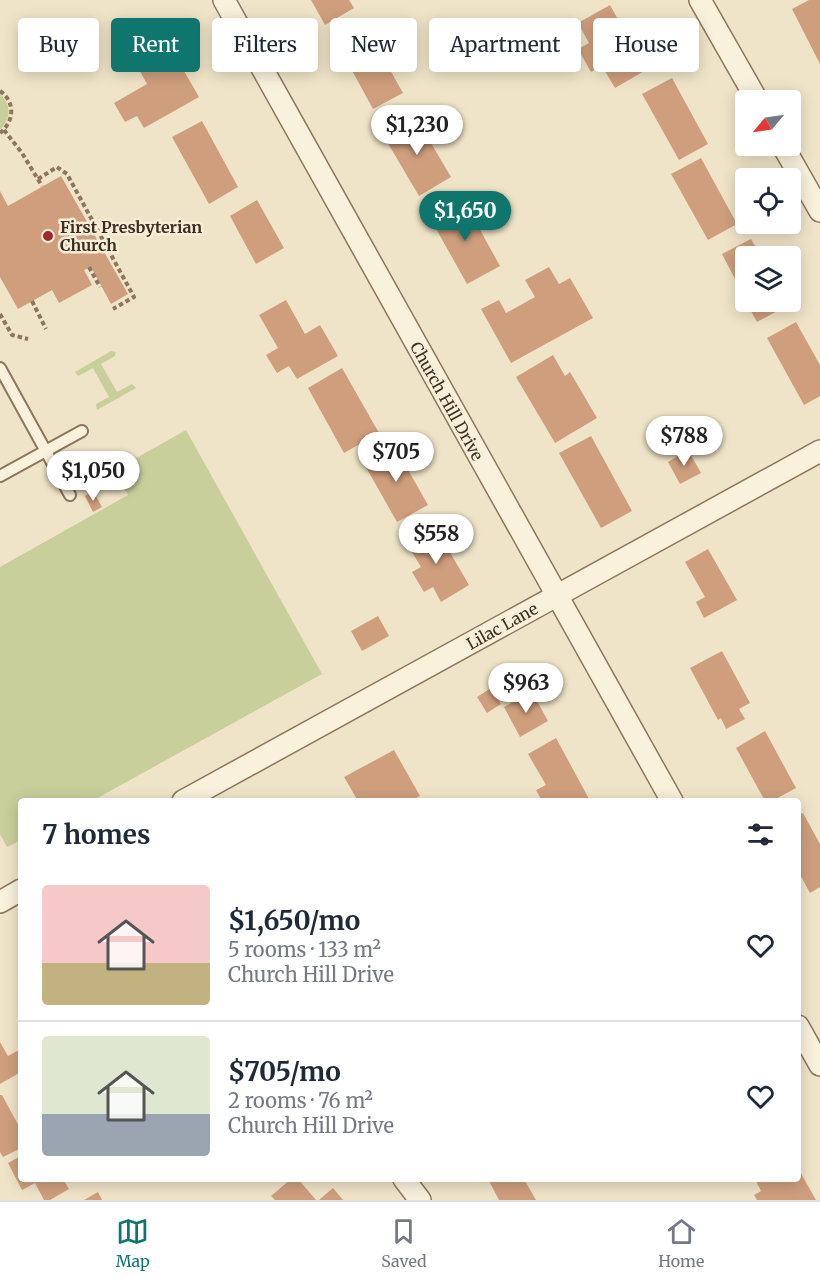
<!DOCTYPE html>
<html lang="en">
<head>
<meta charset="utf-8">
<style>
	:root { --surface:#fff; --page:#f2f2f3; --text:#1f2937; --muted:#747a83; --line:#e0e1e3; --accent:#0f766e }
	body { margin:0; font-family:Merriweather,serif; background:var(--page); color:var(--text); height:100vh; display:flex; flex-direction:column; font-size:22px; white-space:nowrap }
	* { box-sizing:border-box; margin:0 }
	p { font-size:20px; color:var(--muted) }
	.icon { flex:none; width:33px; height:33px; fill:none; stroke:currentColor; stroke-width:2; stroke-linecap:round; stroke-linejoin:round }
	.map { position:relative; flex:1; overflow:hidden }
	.drawer { position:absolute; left:18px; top:798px; width:783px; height:384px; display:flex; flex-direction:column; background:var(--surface); border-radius:6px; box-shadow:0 3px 15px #0003 }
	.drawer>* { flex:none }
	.banner { position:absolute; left:18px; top:18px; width:784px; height:54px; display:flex; gap:12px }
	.needle { width:39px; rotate:241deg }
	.tools { position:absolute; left:735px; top:90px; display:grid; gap:12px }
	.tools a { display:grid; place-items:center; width:66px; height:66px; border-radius:6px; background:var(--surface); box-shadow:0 3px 15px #0003; font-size:30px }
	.price { position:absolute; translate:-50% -51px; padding:0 14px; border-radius:21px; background:#fff; color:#222; font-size:20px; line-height:39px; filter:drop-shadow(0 2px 3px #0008) }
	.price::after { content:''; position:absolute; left:50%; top:36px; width:18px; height:14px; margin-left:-9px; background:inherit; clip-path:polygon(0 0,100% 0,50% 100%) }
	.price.selected { background:var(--accent); color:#fff }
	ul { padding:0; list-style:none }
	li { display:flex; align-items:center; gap:18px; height:150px; padding:0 24px }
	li+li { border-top:2px solid var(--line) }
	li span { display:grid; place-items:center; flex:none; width:168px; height:120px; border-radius:6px; color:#555 }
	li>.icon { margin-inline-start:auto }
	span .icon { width:72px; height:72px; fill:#fffc; stroke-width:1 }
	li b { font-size:26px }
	h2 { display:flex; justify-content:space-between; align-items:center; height:72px; padding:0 24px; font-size:26px }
	.pill { padding:0 21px; border-radius:6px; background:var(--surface); box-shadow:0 3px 15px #0003; font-size:21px; line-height:54px }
	.pill.selected { background:var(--accent); color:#fff }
	.tabs { display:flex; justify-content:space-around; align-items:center; height:84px; border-top:2px solid var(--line); background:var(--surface); font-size:16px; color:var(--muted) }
	.tabs a { display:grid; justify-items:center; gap:3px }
	.tabs .selected { color:var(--accent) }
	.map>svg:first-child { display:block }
	.green { fill:#c9cf9b }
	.building { fill:#cf9f7d }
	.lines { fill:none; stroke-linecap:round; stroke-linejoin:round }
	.lane-casing { stroke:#8d765c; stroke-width:14 }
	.street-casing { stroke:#8d765c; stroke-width:24 }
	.path { stroke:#8d765c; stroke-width:4; stroke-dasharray:4.5 3; stroke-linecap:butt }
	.lane { stroke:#faf1dc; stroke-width:10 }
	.street { stroke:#faf1dc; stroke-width:21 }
	.poi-dot { fill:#9e2a2b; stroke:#f7eed8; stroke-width:2 }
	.labels { text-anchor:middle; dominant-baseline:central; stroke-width:5; stroke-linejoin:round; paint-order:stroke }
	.poi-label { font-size:16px; font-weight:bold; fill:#3d2e20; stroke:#f7eed8; text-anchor:start }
	.street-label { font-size:16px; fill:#3d2e20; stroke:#f7eed8 }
</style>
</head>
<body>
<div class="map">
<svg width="820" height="1200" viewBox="0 0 820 1200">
	<rect width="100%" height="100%" fill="#f0e4c8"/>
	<g class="green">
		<path d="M0,94c12,11 11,25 0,36z"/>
		<polygon points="111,351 116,352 115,356 101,364 117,392 132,384 136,388 97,410 96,404 109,397 93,368 78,376 75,372"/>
		<polygon points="186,430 322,674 92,801 21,801 21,840 7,847 0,834 0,567 128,495 115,470"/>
	</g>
	<g class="building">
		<polygon points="311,0 349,0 354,8 325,25"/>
		<polygon points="809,0 820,0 820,64 792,9"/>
		<polygon points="610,5 646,70 615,88 602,66 591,72 578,49 589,43 578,23"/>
		<polygon points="158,26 199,97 144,128 137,116 125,122 114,103 147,84 136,64 143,59 132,41"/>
		<polygon points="366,27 403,93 373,109 337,43"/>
		<polygon points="672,78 708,144 679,160 642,94"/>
		<polygon points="415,116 451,177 419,196 383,135"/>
		<polygon points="202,121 238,187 209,204 172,137"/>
		<polygon points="701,158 737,224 708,240 671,174"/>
		<polygon points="61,176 128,294 111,304 91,267 84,270 92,285 59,303 52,290 18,309 0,277 0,191 8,206"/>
		<polygon points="463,199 500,266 467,284 430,218"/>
		<polygon points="257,200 284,248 256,264 230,216"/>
		<polygon points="751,239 761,256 746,256 746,300 722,254"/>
		<polygon points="549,267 559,284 570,278 593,318 511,363 481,309 499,300 506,313 535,297 525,280"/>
		<polygon points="286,300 305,334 320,325 338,356 297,379 289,366 277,373 266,355 278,348 259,315"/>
		<polygon points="746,302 784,302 787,306 757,322"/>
		<polygon points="796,322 820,365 820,396 804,405 767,338"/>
		<polygon points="553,355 565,376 570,372 597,418 555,443 516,377"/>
		<polygon points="342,368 379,433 344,453 308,388"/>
		<polygon points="591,436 632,511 601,528 559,453"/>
		<polygon points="394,445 428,505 397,522 363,462"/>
		<polygon points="688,450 701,473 680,484 668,462"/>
		<polygon points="93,491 102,507 93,512 85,496"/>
		<polygon points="434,525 469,585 441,602 433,587 424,592 412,572 421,567 406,542"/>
		<polygon points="708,549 737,600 704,618 696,602 705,597 685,562"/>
		<polygon points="378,616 389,636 362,651 351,631"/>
		<polygon points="722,651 750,703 739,709 745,719 726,729 721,718 718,720 690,668"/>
		<polygon points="491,688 501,704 487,713 477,697"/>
		<polygon points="532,692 548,721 520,737 504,707"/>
		<polygon points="765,731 796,788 772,801 765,801 736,748"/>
		<polygon points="556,738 589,799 585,801 542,801 536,790 546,785 528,754"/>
		<polygon points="394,750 420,796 410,801 358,801 344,777"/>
		<polygon points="803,813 820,844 820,887 810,893 798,871 798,815"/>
		<polygon points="0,1042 8,1056 19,1050 21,1054 21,1072 0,1084"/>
		<polygon points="0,1095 2,1095 21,1130 21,1148 3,1157 0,1152"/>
		<polygon points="21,1156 21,1179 63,1179 69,1189 50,1200 44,1200 35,1183 22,1190 8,1163"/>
		<polygon points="798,1168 816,1200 757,1200 754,1195 761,1191 755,1179 798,1179"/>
		<polygon points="291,1179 298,1179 316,1200 275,1200 271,1196"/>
		<polygon points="488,1179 524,1179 536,1200 499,1200"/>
		<polygon points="333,1188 343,1200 319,1200"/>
		<polygon points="98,1192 102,1200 84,1200"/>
	</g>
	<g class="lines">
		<g class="lane-casing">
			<g id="lane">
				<polyline points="0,368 70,495"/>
				<polyline points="0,476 82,431"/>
			</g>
		</g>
		<g class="street-casing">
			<g id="street">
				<polyline points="224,0 672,801"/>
				<polyline points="700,0 757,100"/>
				<polyline points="783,146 820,211"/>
				<polyline points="183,801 820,451"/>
				<polyline points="0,902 21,890"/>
				<polyline points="798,1026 820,1065"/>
				<polyline points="404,1179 420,1200"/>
			</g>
		</g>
		<g class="path">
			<path d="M0,91c16,11 14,31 0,42"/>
			<polyline points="4,130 22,153 42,186"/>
			<polyline points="38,179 57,167 67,174 134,297 113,309"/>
			<polyline points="89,267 100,287"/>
			<polyline points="32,301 46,329"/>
			<polyline points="0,314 12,335 28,339"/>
		</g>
		<use href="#lane" class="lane"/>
		<use href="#street" class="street"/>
	</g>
	<circle class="poi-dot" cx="48" cy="236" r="6"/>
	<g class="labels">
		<g class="poi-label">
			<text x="60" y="227">First Presbyterian<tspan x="60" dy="18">Church</tspan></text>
		</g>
		<g class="street-label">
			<text transform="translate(447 401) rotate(61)">Church Hill Drive</text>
			<text transform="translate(502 626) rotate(-29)">Lilac Lane</text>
		</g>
	</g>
</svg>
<div class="tools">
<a><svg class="needle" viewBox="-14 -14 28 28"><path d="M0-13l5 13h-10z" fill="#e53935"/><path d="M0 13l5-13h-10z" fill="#747a83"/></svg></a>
<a><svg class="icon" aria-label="locate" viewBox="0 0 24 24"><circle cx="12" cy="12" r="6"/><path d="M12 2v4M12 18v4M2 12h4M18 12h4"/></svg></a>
<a><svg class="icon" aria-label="layers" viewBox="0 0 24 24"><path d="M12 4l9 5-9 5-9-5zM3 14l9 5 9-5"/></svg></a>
</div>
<b class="price" style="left:417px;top:156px">$1,230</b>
<b class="price selected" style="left:465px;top:242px">$1,650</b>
<b class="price" style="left:684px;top:467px">$788</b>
<b class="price" style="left:396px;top:483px">$705</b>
<b class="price" style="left:93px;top:502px">$1,050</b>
<b class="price" style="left:436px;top:565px">$558</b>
<b class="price" style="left:526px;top:714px">$963</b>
<div class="banner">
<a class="pill">Buy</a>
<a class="pill selected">Rent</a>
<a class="pill">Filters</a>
<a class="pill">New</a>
<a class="pill">Apartment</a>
<a class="pill">House</a>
</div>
<section class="drawer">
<h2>7 homes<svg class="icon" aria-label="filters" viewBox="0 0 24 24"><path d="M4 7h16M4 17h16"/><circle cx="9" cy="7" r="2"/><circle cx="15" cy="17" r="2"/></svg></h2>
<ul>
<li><span style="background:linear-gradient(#f6c9c9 65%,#c2b280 0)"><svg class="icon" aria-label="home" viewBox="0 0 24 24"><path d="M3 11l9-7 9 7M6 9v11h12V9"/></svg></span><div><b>$1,650/mo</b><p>5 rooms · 133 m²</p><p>Church Hill Drive</p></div><svg class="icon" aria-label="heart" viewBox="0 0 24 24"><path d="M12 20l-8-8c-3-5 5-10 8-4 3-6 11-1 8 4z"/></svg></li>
<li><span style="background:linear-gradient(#dfe7d0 65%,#9aa5b1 0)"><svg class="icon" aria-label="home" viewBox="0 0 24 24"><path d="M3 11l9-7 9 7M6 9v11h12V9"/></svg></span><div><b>$705/mo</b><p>2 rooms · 76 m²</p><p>Church Hill Drive</p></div><svg class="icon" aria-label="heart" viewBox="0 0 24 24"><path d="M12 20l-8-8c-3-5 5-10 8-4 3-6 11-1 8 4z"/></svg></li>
</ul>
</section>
</div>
<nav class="tabs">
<a class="selected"><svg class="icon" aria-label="map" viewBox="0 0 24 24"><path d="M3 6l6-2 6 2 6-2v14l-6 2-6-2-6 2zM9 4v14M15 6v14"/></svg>Map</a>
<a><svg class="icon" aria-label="saved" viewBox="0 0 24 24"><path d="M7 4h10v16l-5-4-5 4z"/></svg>Saved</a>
<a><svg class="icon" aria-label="home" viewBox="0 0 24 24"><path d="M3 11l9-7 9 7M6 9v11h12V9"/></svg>Home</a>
</nav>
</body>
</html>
